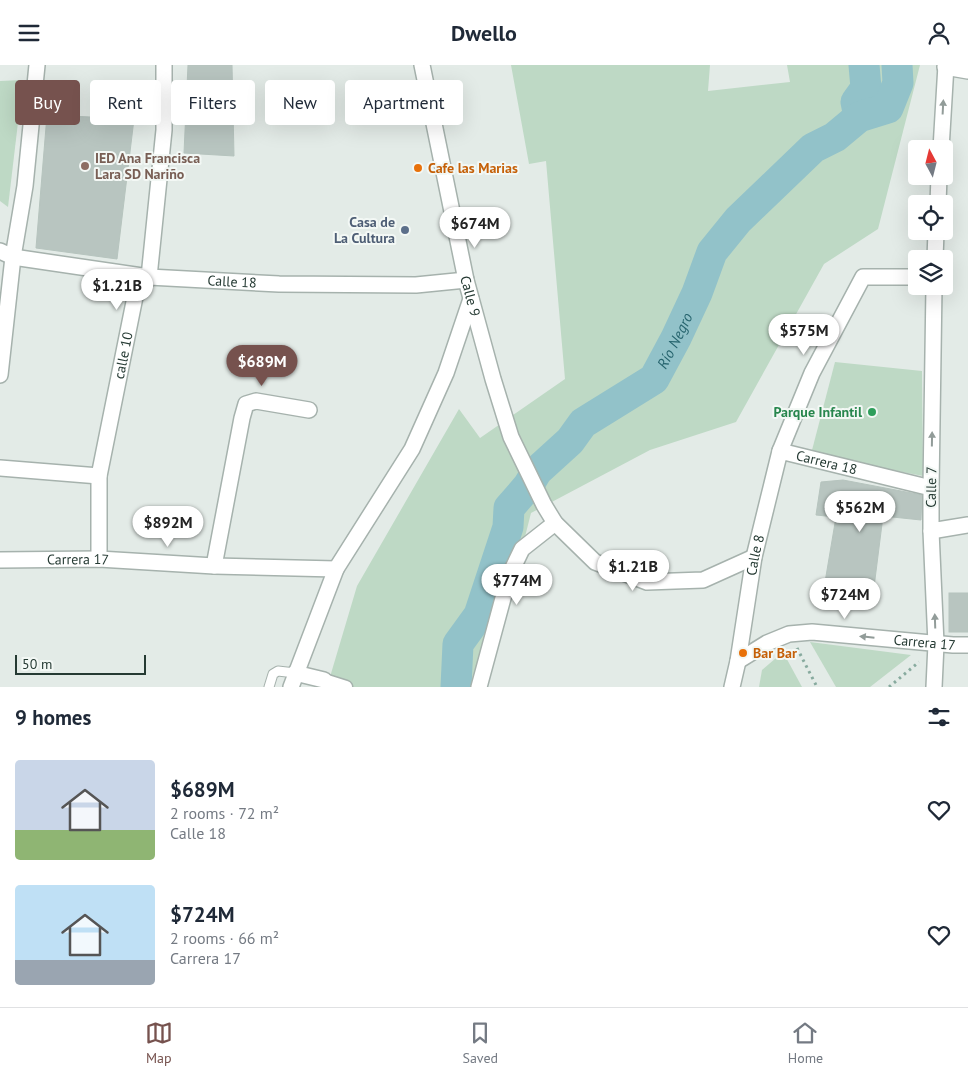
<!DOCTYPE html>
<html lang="en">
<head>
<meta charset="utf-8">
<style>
	:root { --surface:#fff; --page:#f6f6f7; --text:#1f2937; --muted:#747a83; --line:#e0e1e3; --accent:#76524e }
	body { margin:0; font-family:"PT Sans",sans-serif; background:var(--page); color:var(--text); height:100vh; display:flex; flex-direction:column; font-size:19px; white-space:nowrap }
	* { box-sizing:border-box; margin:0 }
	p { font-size:16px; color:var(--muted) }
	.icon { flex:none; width:28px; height:28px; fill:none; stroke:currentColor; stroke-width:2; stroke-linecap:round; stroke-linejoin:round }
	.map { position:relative; height:622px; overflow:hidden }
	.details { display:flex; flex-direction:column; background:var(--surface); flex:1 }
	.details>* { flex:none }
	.hud { position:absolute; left:15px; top:15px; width:500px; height:45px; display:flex; gap:10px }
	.needle { width:32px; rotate:353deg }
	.controls { position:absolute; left:908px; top:75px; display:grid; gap:10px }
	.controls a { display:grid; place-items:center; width:45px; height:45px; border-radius:5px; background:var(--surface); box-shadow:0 5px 20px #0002; font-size:25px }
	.scale { position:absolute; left:15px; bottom:12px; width:131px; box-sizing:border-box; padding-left:5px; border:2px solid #253a33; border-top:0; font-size:14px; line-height:18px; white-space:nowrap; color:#253a33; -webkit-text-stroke:4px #f3f8f5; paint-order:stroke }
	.price { position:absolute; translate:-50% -42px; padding:0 11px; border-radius:18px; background:#fff; color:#222; font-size:16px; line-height:32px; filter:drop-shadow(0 1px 2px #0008) }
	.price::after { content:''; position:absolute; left:50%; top:30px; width:15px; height:11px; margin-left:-8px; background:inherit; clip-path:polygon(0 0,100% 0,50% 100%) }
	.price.current { background:var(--accent); color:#fff }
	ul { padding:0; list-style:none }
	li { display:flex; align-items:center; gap:15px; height:125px; padding:0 15px }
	li span { display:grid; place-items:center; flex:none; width:140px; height:100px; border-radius:5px; color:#555 }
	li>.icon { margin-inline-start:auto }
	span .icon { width:60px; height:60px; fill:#fffc; stroke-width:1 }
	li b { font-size:21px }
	h2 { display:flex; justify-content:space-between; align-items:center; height:60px; padding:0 15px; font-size:21px }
	.chip { padding:0 18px; border-radius:5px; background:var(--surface); box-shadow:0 5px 20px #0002; font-size:18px; line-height:45px }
	.chip.current { background:var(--accent); color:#fff }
	header { display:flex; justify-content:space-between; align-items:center; height:65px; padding:0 15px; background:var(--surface); font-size:22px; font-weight:800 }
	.tab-bar { display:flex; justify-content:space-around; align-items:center; height:70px; border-top:1px solid var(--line); background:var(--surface); font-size:14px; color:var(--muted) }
	.tab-bar a { display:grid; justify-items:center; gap:2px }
	.tab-bar .current { color:var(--accent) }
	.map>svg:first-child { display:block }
	.green { fill:#bed9c5 }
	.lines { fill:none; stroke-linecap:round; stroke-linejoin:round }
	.river { stroke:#92c2c9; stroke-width:31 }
	.building { fill:#b8c5c0; stroke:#b6c4be }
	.service-casing { stroke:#a6b2ad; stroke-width:11 }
	.pedestrian-casing { stroke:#a6b2ad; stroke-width:15 }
	.minor-casing { stroke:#a6b2ad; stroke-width:18 }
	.tertiary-casing { stroke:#a6b2ad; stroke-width:18 }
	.path { stroke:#87aa9e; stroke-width:3; stroke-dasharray:2.5 4; stroke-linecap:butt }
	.service { stroke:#fff; stroke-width:9 }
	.pedestrian { stroke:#fff; stroke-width:12 }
	.minor { stroke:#fff; stroke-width:15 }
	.tertiary { stroke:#fff; stroke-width:15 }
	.oneway { fill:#929c99 }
	.education-dot { fill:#8d6e63; stroke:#f3f8f5; stroke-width:2 }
	.food-dot { fill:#e8710a; stroke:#f3f8f5; stroke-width:2 }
	.service-dot { fill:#5c6f8a; stroke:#f3f8f5; stroke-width:2 }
	.leisure-dot { fill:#2e9e5b; stroke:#f3f8f5; stroke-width:2 }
	.labels { text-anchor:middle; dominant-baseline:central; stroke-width:4; stroke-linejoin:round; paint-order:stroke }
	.education-label { font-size:14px; font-weight:bold; fill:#785e54; stroke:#f3f8f5; text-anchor:start }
	.food-label { font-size:14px; font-weight:bold; fill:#c56008; stroke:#f3f8f5; text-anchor:start }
	.service-label { font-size:14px; font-weight:bold; fill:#4e5e75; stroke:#f3f8f5; text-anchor:end }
	.street-label { font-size:14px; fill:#253a33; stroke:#f3f8f5 }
	.leisure-label { font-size:14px; font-weight:bold; fill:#27864d; stroke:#f3f8f5; text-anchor:end }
	.water-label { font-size:15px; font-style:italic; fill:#26646e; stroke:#f3f8f5 }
</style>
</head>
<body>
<header><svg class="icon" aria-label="menu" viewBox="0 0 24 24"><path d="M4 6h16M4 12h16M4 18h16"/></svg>Dwello<svg class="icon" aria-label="person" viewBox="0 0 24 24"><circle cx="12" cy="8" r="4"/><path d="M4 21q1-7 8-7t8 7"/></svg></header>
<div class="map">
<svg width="968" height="622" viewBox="0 0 968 622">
	<rect width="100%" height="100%" fill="#e3ebe7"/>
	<g class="green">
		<polygon points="511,0 710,0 708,26 790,17 787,0 920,0 878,164 824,199 736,357 650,385 531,448 487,622 327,622 357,521 459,344 480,373 565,314 546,96 529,99"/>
		<polygon points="23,15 8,142 0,136 0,16"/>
		<polygon points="835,297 922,306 923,411 811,389"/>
		<polygon points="810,577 911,590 870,622 836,622"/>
		<polygon points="783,587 802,622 759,622 762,605"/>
	</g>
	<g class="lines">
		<g class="river">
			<polyline points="859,52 856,37 866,23 864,0"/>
			<path id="s1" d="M456,622l2,-43 21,-29 29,-88 1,-19 19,-22 9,-15 33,-30 13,-18 71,-44 22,-41 21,-45 15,-41 26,-32 75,-72 22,-11 24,-20 29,-9 10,-25 -1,-18"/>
		</g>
	</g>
	<g class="building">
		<polygon points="188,0 232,0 234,91 184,88"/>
		<polygon points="47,50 134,54 117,194 36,183"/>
		<polygon points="843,415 922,430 921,455 883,451 872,538 823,529 836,452 816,450 821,417"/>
		<rect x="949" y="528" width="19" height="39"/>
	</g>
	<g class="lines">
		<g class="service-casing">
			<polyline id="service" points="269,622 273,609 278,606 295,608"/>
		</g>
		<g class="pedestrian-casing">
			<polyline id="pedestrian" points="324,615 346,622"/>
		</g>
		<g class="minor-casing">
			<g id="minor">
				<polyline points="945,2 968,6"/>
				<polyline points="941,84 946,0"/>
				<polyline points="938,139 939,111"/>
				<path id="s2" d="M0,186l13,6 136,20 130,7 137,1 50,-5"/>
				<polyline points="935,194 936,166"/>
				<polyline points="0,310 13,192 25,121 37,0"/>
				<polyline points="780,386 812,308 863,212 916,212"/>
				<polyline points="0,403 99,411"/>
				<polyline points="931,423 934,221"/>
				<polyline points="931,466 936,579 934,622"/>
				<path id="s3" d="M99,494v-83l36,-179 14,-20 15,-147v-65"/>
				<path id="s4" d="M0,495l99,-1 115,7 122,3"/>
				<polyline points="214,501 242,353 246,339 256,336 309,345"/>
				<polyline points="295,608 324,615"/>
				<polyline points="291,622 336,504 412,384 446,308 471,234"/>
				<polyline points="479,622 509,511 522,484 555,458"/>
			</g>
		</g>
		<g class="tertiary-casing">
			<g id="tertiary">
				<path id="s5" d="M422,0l44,215 27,99 18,58 33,68 11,18 40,39 52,20 56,-2 51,-23"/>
				<path id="s6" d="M738,596l29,-18 22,-9 23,-2 141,13h15"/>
				<path id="s7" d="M732,622l6,-26 16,-104 26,-106 151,37v43l37,-6"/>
			</g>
		</g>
		<g class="path">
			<polyline points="797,583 817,622"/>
			<polyline points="889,622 919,597"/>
		</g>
		<use href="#service" class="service"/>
		<use href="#pedestrian" class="pedestrian"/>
		<use href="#minor" class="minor"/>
		<use href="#tertiary" class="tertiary"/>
	</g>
	<defs><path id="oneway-solid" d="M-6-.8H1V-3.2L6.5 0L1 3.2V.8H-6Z" transform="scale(1.25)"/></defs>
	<g class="oneway">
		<use href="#oneway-solid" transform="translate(943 42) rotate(-87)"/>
		<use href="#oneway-solid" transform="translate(932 374) rotate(-89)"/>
		<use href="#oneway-solid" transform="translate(935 556) rotate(-92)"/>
		<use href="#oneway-solid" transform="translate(867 572) rotate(-174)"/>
	</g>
	<circle class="education-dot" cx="85" cy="101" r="5"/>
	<g class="food-dot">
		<circle cx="418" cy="103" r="5"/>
		<circle cx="743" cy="588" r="5"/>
	</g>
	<circle class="service-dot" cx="405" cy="165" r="5"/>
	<circle class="leisure-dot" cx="872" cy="347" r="5"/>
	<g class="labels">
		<g class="education-label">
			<text x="95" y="93">IED Ana Francisca<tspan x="95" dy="16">Lara SD Nariño</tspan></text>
		</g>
		<g class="food-label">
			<text x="428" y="103">Cafe las Marias</text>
			<text x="753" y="588">Bar Bar</text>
		</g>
		<g class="service-label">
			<text x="395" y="157">Casa de<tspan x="395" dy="16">La Cultura</tspan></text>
		</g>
		<g class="street-label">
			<text stroke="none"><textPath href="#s2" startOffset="235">Calle 18</textPath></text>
			<text stroke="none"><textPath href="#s5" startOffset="236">Calle 9</textPath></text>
			<text stroke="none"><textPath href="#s3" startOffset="206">calle 10</textPath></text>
			<text stroke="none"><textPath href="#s7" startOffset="289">Carrera 18</textPath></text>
			<text transform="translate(931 422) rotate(-89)">Calle 7</text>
			<text stroke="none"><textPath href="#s7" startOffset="134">Calle 8</textPath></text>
			<text stroke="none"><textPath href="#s4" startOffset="78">Carrera 17</textPath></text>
			<text stroke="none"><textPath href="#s6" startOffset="194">Carrera 17</textPath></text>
		</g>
		<g class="leisure-label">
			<text x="862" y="347">Parque Infantil</text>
		</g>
		<g class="water-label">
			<text stroke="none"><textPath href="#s1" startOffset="431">Río Negro</textPath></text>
		</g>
	</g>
</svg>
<div class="controls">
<a><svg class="needle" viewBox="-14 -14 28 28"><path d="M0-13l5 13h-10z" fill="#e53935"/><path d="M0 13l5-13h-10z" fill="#747a83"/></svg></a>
<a><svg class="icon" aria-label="locate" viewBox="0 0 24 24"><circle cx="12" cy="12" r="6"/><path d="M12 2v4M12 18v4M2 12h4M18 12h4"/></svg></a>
<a><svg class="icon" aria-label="layers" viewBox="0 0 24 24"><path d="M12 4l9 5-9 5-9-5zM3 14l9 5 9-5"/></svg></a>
</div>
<div class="scale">50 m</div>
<b class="price" style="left:475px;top:184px">$674M</b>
<b class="price" style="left:117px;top:246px">$1.21B</b>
<b class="price" style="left:804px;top:291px">$575M</b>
<b class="price current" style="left:262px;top:322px">$689M</b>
<b class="price" style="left:860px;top:468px">$562M</b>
<b class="price" style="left:168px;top:483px">$892M</b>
<b class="price" style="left:633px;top:527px">$1.21B</b>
<b class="price" style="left:517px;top:541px">$774M</b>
<b class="price" style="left:845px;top:555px">$724M</b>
<div class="hud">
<a class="chip current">Buy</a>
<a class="chip">Rent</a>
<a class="chip">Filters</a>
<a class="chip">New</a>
<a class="chip">Apartment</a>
</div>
</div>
<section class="details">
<h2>9 homes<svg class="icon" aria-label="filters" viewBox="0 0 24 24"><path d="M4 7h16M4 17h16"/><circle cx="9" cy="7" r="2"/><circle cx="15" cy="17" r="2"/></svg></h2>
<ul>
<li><span style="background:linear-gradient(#c9d6e8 70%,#8fb573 0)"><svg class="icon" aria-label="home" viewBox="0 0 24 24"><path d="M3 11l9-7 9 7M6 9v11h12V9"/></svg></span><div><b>$689M</b><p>2 rooms · 72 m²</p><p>Calle 18</p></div><svg class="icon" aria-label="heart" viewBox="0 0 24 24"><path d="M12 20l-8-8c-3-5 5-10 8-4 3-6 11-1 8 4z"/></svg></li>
<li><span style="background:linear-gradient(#bfe0f5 75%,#9aa5b1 0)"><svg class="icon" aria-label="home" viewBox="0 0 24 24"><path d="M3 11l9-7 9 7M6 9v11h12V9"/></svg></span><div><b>$724M</b><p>2 rooms · 66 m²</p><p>Carrera 17</p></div><svg class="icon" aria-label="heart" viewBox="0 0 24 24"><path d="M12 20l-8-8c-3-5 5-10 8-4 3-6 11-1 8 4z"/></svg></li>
</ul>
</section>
<nav class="tab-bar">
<a class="current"><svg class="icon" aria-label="map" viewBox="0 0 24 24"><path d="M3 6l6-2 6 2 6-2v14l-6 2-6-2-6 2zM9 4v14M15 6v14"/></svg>Map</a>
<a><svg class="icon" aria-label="saved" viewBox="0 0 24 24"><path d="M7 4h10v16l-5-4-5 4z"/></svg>Saved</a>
<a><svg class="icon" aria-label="home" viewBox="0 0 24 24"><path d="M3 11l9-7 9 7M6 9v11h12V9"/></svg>Home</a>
</nav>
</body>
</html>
